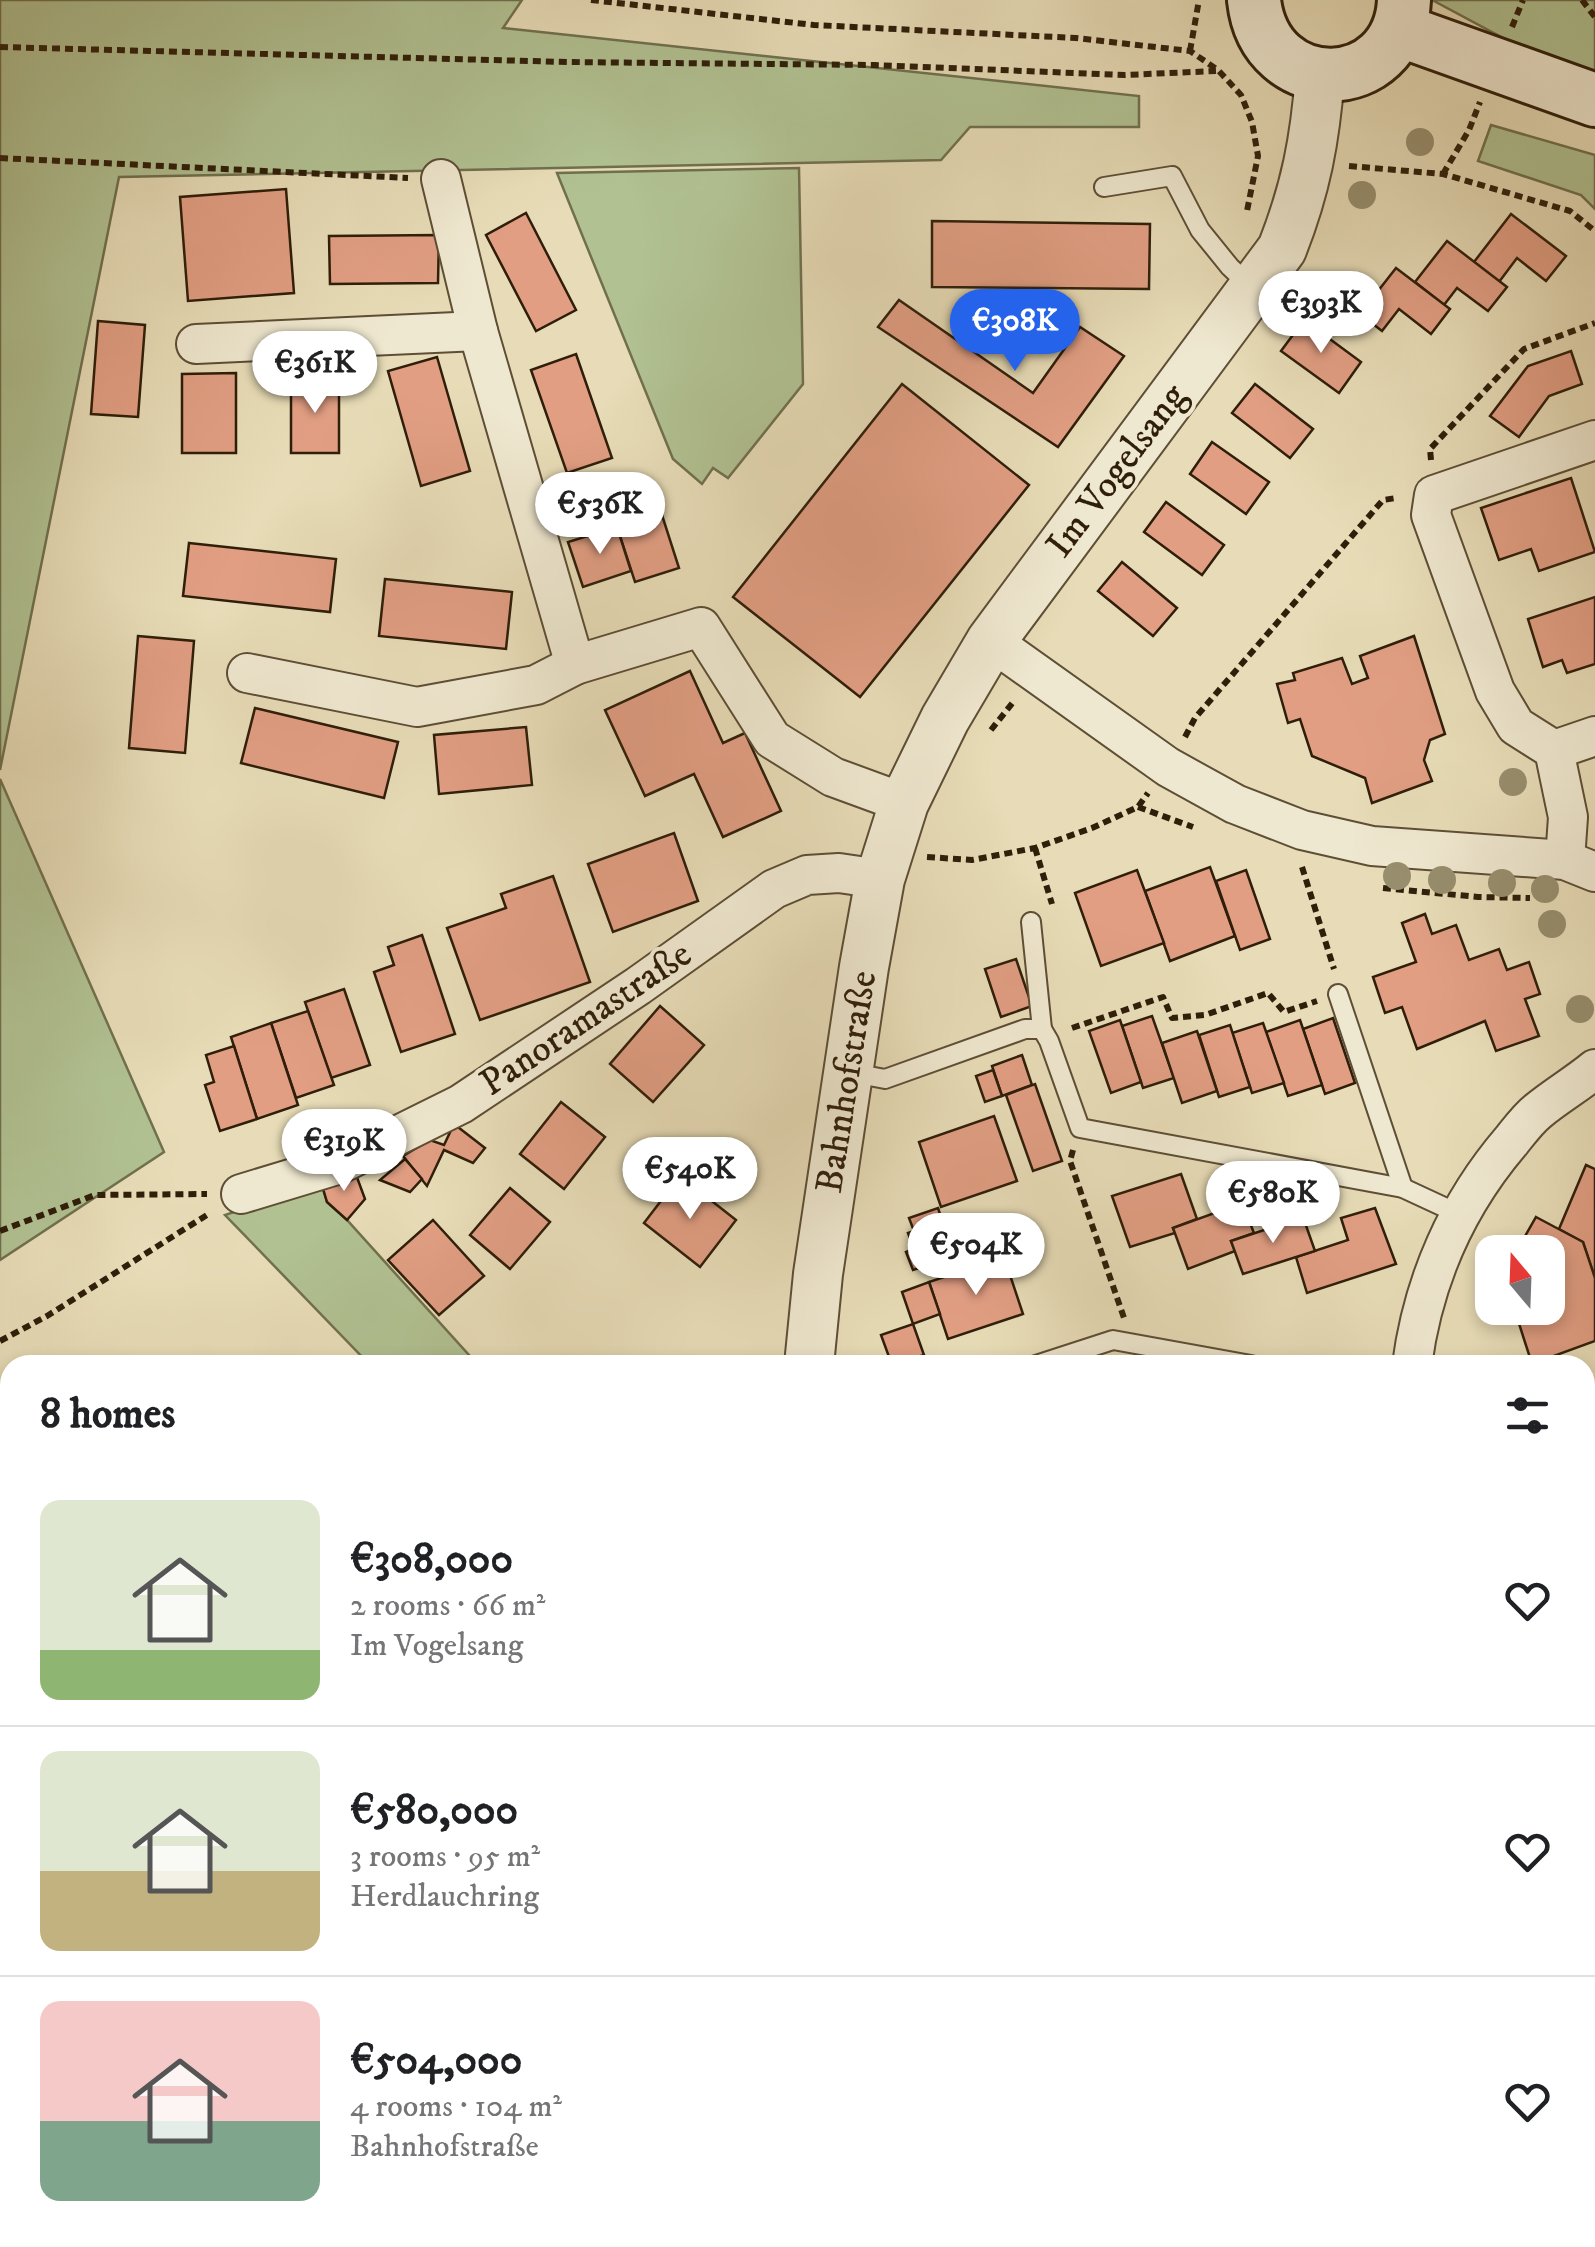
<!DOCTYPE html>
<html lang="en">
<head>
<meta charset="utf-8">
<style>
	:root { --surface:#fff; --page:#f2f2f2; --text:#202124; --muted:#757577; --line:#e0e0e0; --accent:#2563eb }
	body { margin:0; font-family:"IM FELL DW Pica",serif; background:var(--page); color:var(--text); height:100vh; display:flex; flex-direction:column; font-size:38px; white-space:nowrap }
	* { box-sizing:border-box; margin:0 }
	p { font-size:32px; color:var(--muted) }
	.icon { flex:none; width:55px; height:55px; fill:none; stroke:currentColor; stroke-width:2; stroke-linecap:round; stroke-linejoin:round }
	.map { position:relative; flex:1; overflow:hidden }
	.sheet { position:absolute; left:0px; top:1355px; width:1595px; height:892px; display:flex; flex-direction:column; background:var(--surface); border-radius:30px 30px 0 0; box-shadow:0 5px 15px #0003 }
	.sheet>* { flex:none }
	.needle { width:65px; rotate:341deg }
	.fabs { position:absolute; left:1475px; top:1235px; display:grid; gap:20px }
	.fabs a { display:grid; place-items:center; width:90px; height:90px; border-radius:20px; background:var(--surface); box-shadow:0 5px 15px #0003; font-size:50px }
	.price { position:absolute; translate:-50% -85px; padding:0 22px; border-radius:35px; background:#fff; color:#222; font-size:32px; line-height:65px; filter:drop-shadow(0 2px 5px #0008) }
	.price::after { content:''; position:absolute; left:50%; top:60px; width:30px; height:22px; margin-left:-15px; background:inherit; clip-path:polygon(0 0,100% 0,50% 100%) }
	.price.on { background:var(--accent); color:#fff }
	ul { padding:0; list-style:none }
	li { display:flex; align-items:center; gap:30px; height:250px; padding:0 40px }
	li+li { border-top:2px solid var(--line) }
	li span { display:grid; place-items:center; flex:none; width:280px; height:200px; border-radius:20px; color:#555 }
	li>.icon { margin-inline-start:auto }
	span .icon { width:120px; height:120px; fill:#fffc; stroke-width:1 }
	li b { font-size:42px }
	h2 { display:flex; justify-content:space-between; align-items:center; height:120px; padding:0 40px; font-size:42px }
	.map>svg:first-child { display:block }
	.green { fill:#b1c192; stroke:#70704e; stroke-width:2.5 }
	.building { fill:#e19e83; stroke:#2f1e0a; stroke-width:2.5 }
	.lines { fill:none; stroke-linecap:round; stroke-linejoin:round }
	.service-casing { stroke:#5d4e35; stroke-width:22 }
	.minor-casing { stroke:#5d4e35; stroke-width:42 }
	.tertiary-casing { stroke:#5d4e35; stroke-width:52 }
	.secondary-casing { stroke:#2f1e0a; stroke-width:58 }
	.path { stroke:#2f1e0a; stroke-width:6; stroke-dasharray:8 5; stroke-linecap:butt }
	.service { stroke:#efe8d0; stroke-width:18 }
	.minor { stroke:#efe8d0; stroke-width:38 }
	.tertiary { stroke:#efe8d0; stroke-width:48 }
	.secondary { stroke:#efe8d0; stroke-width:52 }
	.tree { fill:#978e6e }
	.labels { text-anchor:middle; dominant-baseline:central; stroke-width:8; stroke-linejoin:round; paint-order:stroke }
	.street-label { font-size:38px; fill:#2f1e0a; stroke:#efe8d0 }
</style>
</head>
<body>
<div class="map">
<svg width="1595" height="2247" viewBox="0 0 1595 2247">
	<rect width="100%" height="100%" fill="#e7dcb7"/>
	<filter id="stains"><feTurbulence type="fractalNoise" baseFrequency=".002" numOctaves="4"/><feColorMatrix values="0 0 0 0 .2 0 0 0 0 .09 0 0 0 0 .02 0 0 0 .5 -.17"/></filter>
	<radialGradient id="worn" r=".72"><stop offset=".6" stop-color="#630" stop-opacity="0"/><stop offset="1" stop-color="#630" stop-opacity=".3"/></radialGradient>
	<g class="green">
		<polygon points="0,0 522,0 503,28 1139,96 1139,127 970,127 941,160 119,177 0,770"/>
		<polygon points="1432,0 1595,0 1595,75 1507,40"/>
		<polygon points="1491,125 1595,155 1595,209 1581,195 1478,161"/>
		<polygon points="799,168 803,384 728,478 713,468 702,484 673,459 557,173"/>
		<polygon points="0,779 164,1152 0,1260"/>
		<polygon points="321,1182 327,1202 347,1220 478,1365 370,1365 225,1215"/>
	</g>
	<g class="building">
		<polygon points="286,189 294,293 188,301 180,197"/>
		<polygon points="526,213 576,310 536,331 486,235"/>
		<polygon points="1511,214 1566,256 1546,281 1517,258 1499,282 1474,262"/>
		<polygon points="932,221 1150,224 1149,289 932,287"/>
		<polygon points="439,235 438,283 330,284 329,236"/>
		<polygon points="1447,241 1507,287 1488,311 1457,288 1444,305 1415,282"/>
		<polygon points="1396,268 1450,309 1431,334 1399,309 1382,331 1360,314"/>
		<polygon points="899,300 1033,393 1080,327 1124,356 1058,447 878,327"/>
		<polygon points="1304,320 1361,362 1339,393 1281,351"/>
		<polygon points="98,321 145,325 138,417 91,414"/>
		<polygon points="1571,351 1582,384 1549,396 1519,437 1490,416 1528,366"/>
		<polygon points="576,354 612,458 567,473 531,370"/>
		<polygon points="437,357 470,471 421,486 388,371"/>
		<polygon points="236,373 236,453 182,453 182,374"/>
		<rect x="291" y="380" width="48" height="73"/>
		<polygon points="902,384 1029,485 860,697 733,597"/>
		<polygon points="1255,384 1313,429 1290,458 1232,413"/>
		<polygon points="1212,442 1269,482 1246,514 1190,474"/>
		<polygon points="1571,478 1595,552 1539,571 1531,549 1499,560 1481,508"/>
		<polygon points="1166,502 1224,545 1202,575 1144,532"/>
		<polygon points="661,512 679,568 635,582 617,527"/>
		<polygon points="617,527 631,571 583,587 568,542"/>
		<polygon points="189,543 336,559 330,612 183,596"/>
		<polygon points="1122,562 1177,608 1153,636 1098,591"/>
		<polygon points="385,579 512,592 506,649 379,636"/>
		<polygon points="1595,597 1595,664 1567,673 1562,660 1543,667 1528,619"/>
		<polygon points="138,636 194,641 185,753 129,748"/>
		<polygon points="1414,636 1445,734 1430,740 1424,760 1432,781 1372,803 1365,778 1312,756 1300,719 1288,723 1277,684 1295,680 1293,673 1342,658 1352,684 1368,678 1360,656"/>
		<polygon points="690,671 723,743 745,733 781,811 723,837 694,774 645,796 605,710"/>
		<polygon points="255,708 398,742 384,798 241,763"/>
		<polygon points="526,727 532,785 439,794 434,735"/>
		<polygon points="674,833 698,901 613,932 588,864"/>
		<polygon points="1210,867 1235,936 1170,961 1145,891"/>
		<polygon points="1137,870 1164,943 1101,966 1075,893"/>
		<polygon points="1246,870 1270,939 1240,950 1216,881"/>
		<polygon points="553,876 590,982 480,1020 447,928 506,908 501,894"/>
		<polygon points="1425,914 1432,934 1456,925 1469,960 1499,949 1507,970 1529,962 1540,994 1525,999 1539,1036 1496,1051 1485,1021 1417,1049 1402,1007 1385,1013 1373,977 1416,962 1402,923"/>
		<polygon points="422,935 455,1034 401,1052 374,972 394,965 388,947"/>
		<polygon points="1016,959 1032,1006 1001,1017 985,969"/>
		<polygon points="344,989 370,1065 331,1078 305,1002"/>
		<polygon points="660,1006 704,1045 653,1102 610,1064"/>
		<polygon points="308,1011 334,1085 296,1098 271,1023"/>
		<polygon points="1152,1016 1174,1078 1143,1088 1122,1026"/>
		<polygon points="1333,1018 1355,1083 1325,1094 1303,1029"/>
		<polygon points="1120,1020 1141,1082 1111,1093 1089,1031"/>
		<polygon points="1300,1020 1322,1085 1288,1096 1266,1032"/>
		<polygon points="271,1023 298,1105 257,1119 231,1037"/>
		<polygon points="1263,1023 1284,1083 1252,1093 1232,1033"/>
		<polygon points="1230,1025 1250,1087 1219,1097 1199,1035"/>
		<polygon points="1197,1031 1217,1091 1182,1103 1162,1043"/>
		<polygon points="234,1046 257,1119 220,1131 205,1085 214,1082 206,1055"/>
		<polygon points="1022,1055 1032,1085 1002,1096 992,1066"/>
		<polygon points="993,1070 1002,1096 985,1102 976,1076"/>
		<polygon points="1035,1084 1062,1161 1033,1171 1006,1095"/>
		<polygon points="561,1102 605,1137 564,1189 520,1154"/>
		<polygon points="994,1116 1017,1181 941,1207 919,1142"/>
		<polygon points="454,1124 485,1148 473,1163 444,1150 427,1186 403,1156 430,1140 444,1145"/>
		<polygon points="405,1159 422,1179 410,1192 380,1180"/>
		<polygon points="1586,1165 1595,1169 1595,1278 1583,1242 1559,1229"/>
		<polygon points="355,1172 365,1199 347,1220 327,1202 321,1182"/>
		<polygon points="1181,1174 1197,1219 1173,1228 1175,1233 1130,1247 1112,1196"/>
		<polygon points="680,1176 736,1220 700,1267 644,1223"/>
		<polygon points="510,1188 550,1222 510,1269 470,1235"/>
		<polygon points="1242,1203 1254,1233 1231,1241 1235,1251 1188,1269 1173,1228"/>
		<polygon points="938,1208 943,1223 939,1224 945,1242 940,1244 945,1260 913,1270 906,1252 914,1249 908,1233 914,1231 909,1218"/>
		<polygon points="1375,1208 1396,1264 1307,1293 1296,1257 1348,1240 1341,1218"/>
		<polygon points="1303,1217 1315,1251 1243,1274 1231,1241"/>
		<polygon points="1536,1217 1583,1242 1595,1278 1595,1341 1532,1364 1514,1308 1548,1308 1548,1252 1516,1252"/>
		<polygon points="433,1220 484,1276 439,1315 388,1260"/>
		<polygon points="1004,1257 1023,1314 948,1339 929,1282"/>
		<polygon points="929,1282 940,1314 913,1324 902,1292"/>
		<polygon points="913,1324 924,1355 892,1365 881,1335"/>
		<polygon points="1595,1431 1595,1567 1585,1570 1585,1435"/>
		<polygon points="1595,1782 1595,1861 1585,1864 1585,1785"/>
		<polygon points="1595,1944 1595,2018 1585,2021 1585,1947"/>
		<polygon points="1595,2234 1595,2247 1561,2247 1560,2245"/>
		<polygon points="319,2238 362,2238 375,2247 312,2247"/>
		<polygon points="740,2238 781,2238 792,2247 731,2247"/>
		<polygon points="802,2238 825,2238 826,2239 819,2247 812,2247"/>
		<polygon points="1014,2238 1052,2238 1032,2247 1018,2247"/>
		<polygon points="1265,2238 1384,2238 1387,2247 1268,2247"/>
	</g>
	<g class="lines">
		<g class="service-casing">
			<g id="service">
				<polyline points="1104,187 1172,176 1200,230 1230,267 1250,286"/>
				<polyline points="1031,922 1042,1029"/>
				<polyline points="1338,994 1403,1188"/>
				<polyline points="848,1072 885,1079 1025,1029 1042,1029 1049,1041 1080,1128 1403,1188 1459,1214"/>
				<polyline points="1036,1365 1113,1340 1251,1365"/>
			</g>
		</g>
		<g class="minor-casing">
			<g id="minor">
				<polyline points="441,179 478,331 575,665"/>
				<polyline points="196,344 478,331"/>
				<polyline points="991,641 1168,767 1235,804 1302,830 1372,846 1565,860 1595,872"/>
				<polyline points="247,673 417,707 536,685 575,665 701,627 772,739 833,777 904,803"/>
				<polyline points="1554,750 1595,736"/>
				<polyline points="1565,860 1568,817 1554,750 1516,726 1495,691 1431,515 1434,495 1595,440"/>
				<polyline points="241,1194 340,1164 461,1104 638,986 774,889 807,875 839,873 880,879"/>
				<path d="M1412,1365c11,-84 45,-161 100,-225 8,-10 16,-21 26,-29 18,-15 39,-27 57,-42"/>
				<polyline points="1585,1718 1595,1726"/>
				<polyline points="1585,2102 1595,2099"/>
				<polyline points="1585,2198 1595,2195"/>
				<polyline points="229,2247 239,2238"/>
				<polyline points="665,2247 674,2238"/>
			</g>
		</g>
		<g class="tertiary-casing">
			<g id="tertiary">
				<path d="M809,1365l9,-91 46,-307 16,-88 24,-76 41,-84 46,-78 291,-392c24,-61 33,-109 38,-174"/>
				<polyline points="1154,2238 1158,2247"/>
			</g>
		</g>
		<g class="secondary-casing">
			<g id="secondary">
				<path d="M1254,0c11,102 146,97 150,0"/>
				<polyline points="1399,30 1595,100"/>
			</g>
		</g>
		<g class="path">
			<polyline points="591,0 814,25 1076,38 1190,51 1218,70 1241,95 1252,122 1258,156 1247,211"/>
			<polyline points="1582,0 1595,17"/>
			<polyline points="1512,27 1523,0"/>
			<polyline points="0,47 567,62 874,65 1125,75 1216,71"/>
			<polyline points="1190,51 1199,0"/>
			<polyline points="0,158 408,178"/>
			<polyline points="1349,166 1443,174 1570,211 1595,231"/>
			<polyline points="1443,174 1469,130 1480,102"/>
			<polyline points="1431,460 1430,449 1524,349 1595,323"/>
			<polyline points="991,730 1014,701"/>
			<polyline points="1185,737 1195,718 1383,500 1396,498"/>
			<polyline points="1138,807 1193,827"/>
			<polyline points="1035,848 1052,904"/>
			<polyline points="927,857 972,860 1035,848 1092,828 1138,807 1148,793"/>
			<polyline points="1302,867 1334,969"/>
			<polyline points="1383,888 1478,897 1530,898"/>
			<polyline points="1072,1028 1163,997 1172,1018 1205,1015 1268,993 1284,1012 1317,1001"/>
			<polyline points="1073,1150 1070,1161 1124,1318"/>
			<polyline points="0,1231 95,1195 207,1194"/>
			<polyline points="0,1341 47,1316 210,1213"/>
		</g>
		<use href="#service" class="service"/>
		<use href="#minor" class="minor"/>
		<use href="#tertiary" class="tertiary"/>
		<use href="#secondary" class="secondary"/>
	</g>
	<g class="tree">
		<circle cx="1420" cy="142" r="14"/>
		<circle cx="1362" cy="195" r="14"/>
		<circle cx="1513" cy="782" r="14"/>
		<circle cx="1397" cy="876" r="14"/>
		<circle cx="1442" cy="880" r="14"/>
		<circle cx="1502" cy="883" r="14"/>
		<circle cx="1545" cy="889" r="14"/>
		<circle cx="1552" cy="924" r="14"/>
		<circle cx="1580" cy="1009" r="14"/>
	</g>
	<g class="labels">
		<g class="street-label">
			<text transform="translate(1117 471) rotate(-53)">Im Vogelsang</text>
			<text transform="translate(586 1019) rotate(-34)">Panoramastraße</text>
			<text transform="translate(847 1082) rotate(-81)">Bahnhofstraße</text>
		</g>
	</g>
	<rect width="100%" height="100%" filter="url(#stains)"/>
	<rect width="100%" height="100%" fill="url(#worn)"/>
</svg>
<div class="fabs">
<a><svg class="needle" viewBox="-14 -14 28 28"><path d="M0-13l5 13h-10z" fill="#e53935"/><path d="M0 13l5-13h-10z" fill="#757577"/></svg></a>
</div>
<b class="price" style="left:1321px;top:356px">€393K</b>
<b class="price on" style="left:1015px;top:374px">€308K</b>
<b class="price" style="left:315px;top:416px">€361K</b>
<b class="price" style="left:600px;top:557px">€536K</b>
<b class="price" style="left:344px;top:1194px">€319K</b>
<b class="price" style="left:690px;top:1222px">€540K</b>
<b class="price" style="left:1273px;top:1246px">€580K</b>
<b class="price" style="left:976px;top:1298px">€504K</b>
<section class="sheet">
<h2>8 homes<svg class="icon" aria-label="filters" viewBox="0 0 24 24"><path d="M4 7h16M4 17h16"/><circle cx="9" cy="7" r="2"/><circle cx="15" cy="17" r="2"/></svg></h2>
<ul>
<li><span style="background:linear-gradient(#dfe7d0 75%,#8fb573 0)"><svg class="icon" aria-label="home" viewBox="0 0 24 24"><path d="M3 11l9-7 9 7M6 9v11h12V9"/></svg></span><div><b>€308,000</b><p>2 rooms · 66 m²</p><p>Im Vogelsang</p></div><svg class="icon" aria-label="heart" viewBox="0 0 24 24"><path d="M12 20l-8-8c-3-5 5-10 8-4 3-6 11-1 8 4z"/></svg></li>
<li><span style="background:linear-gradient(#dfe7d0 60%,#c2b280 0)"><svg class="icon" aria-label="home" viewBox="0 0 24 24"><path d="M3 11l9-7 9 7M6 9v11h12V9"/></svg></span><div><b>€580,000</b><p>3 rooms · 95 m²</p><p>Herdlauchring</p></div><svg class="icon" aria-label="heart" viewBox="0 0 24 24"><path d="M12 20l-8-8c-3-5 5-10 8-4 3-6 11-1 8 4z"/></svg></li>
<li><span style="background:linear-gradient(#f6c9c9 60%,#7fa58c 0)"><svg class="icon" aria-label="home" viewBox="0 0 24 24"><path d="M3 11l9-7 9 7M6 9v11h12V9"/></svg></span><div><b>€504,000</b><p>4 rooms · 104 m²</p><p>Bahnhofstraße</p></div><svg class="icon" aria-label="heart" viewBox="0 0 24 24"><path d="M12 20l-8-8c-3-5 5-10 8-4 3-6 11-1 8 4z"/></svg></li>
</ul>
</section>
</div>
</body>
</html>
